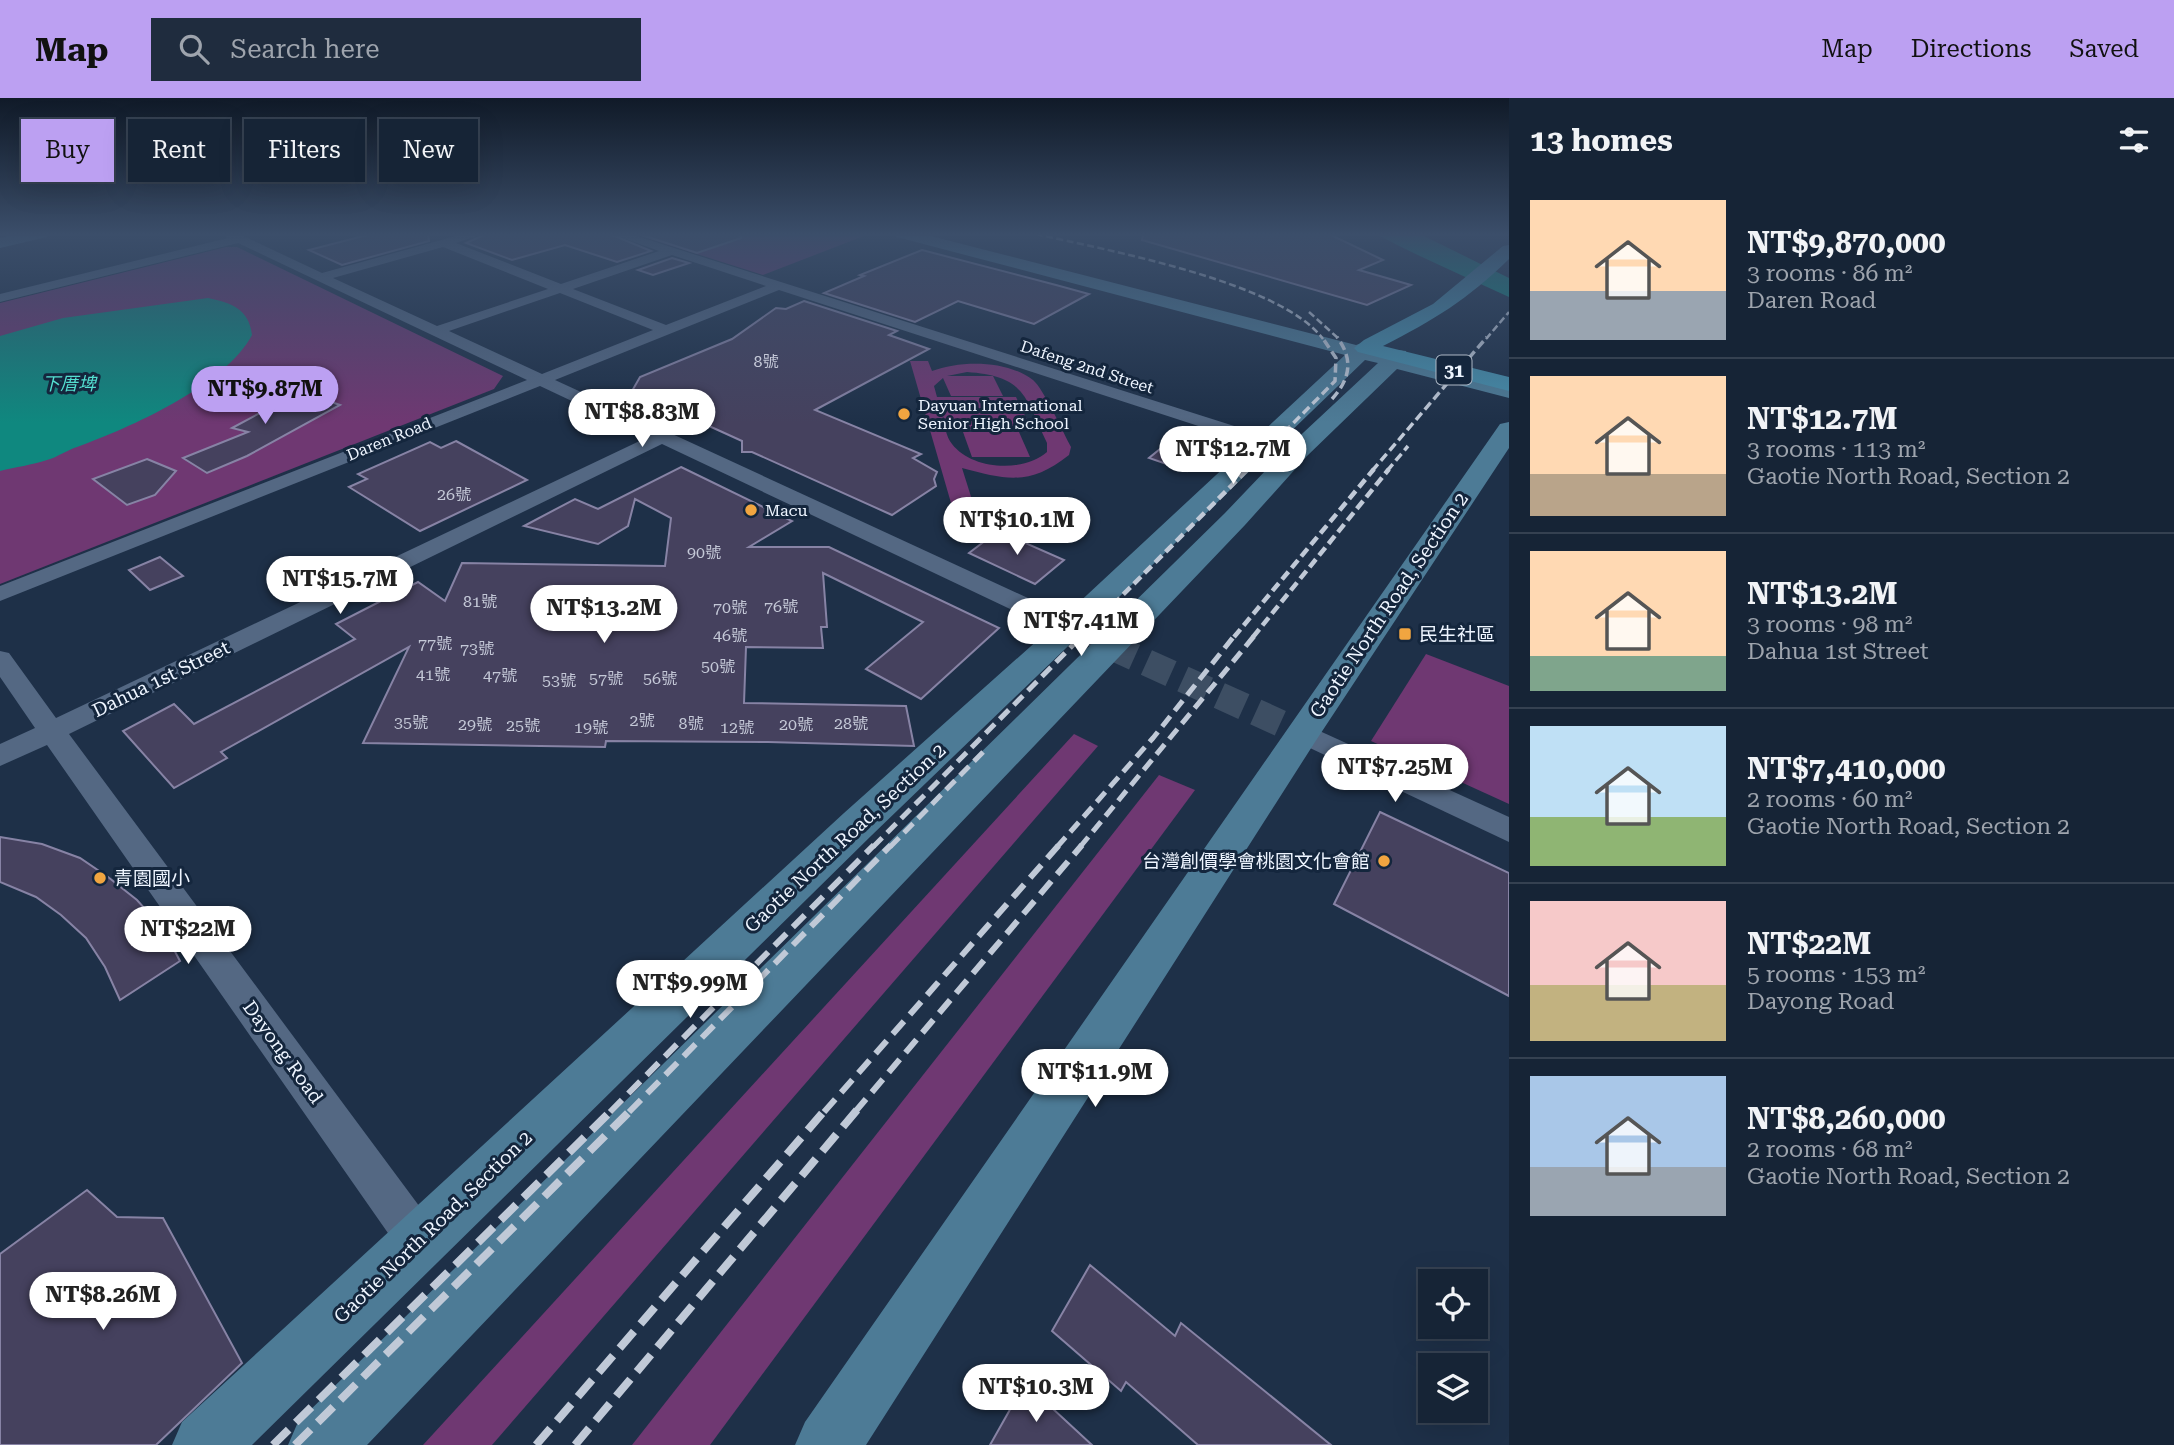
<!DOCTYPE html>
<html lang="en">
<head>
<meta charset="utf-8">
<style>
	:root { --surface:#162436; --page:#1f2c3e; --text:#f1f3f6; --muted:#9ea4ad; --line:#354151; --accent:#bca0f2 }
	body { margin:0; font-family:"Roboto Serif","Noto Sans TC",serif; background:var(--page); color:var(--text); height:100vh; display:flex; flex-direction:column; font-size:26px; white-space:nowrap }
	* { box-sizing:border-box; margin:0 }
	p { font-size:23px; color:var(--muted) }
	.icon { flex:none; width:38px; height:38px; fill:none; stroke:currentColor; stroke-width:2; stroke-linecap:round; stroke-linejoin:round }
	.map { position:relative; flex:1; overflow:hidden }
	.sheet { display:flex; flex-direction:column; background:var(--surface); width:665px }
	.sheet>* { flex:none }
	.top-card { position:absolute; left:21px; top:21px; width:665px; height:63px; display:flex; gap:14px }
	.controls { position:absolute; left:1418px; top:1171px; display:grid; gap:14px }
	.controls a { display:grid; place-items:center; width:70px; height:70px; border-radius:0px; background:var(--surface); box-shadow:0 7px 28px #0002,0 0 0 2px var(--line); font-size:35px }
	.price { position:absolute; translate:-50% -60px; padding:0 16px; border-radius:24px; background:#fff; color:#222; font-size:23px; line-height:46px; filter:drop-shadow(0 2px 4px #0008) }
	.price::after { content:''; position:absolute; left:50%; top:42px; width:21px; height:16px; margin-left:-10px; background:inherit; clip-path:polygon(0 0,100% 0,50% 100%) }
	.price.active { background:var(--accent); color:#111 }
	ul { padding:0; list-style:none }
	li { display:flex; align-items:center; gap:21px; height:175px; padding:0 21px }
	li+li { border-top:2px solid var(--line) }
	li span { display:grid; place-items:center; flex:none; width:196px; height:140px; border-radius:0px; color:#555 }
	li>.icon { margin-inline-start:auto }
	span .icon { width:84px; height:84px; fill:#fffc; stroke-width:1 }
	li b { font-size:30px }
	h2 { display:flex; justify-content:space-between; align-items:center; height:84px; padding:0 21px; font-size:30px }
	.chip { padding:0 24px; border-radius:0px; background:var(--surface); box-shadow:0 7px 28px #0002,0 0 0 2px var(--line); font-size:24px; line-height:63px }
	.chip.active { background:var(--accent); color:#111 }
	header { display:flex; align-items:center; gap:42px; box-sizing:border-box; height:98px; padding:0 35px; background:var(--accent); color:#111 }
	header strong { font-size:33px }
	nav { display:flex; gap:38px; margin-inline-start:auto; font-size:24px }
	.search { width:490px; height:63px; background:var(--page); display:flex; align-items:center; gap:18px; box-sizing:border-box; padding:0 24px; border-radius:0px; color:var(--muted); font-size:26px }
	main { display:flex; flex:1; min-height:0 }
	.map>svg:first-child { display:block }
	.green { fill:#6f3872; fill-rule:evenodd }
	.water { fill:#0f887f }
	.building { fill:#45415e; stroke:#8783a5; stroke-width:2 }
	.lines { fill:none; stroke-linecap:round; stroke-linejoin:round }
	.street-tunnel { stroke:#3d4e63; stroke-width:27; stroke-dasharray:27 13; stroke-linecap:butt }
	.street { fill:#546883; fill-rule:evenodd }
	.secondary { fill:#4d7b96; fill-rule:evenodd }
	.primary { fill:#468daa; fill-rule:evenodd }
	.rail-far5 { stroke:#c0c9d7; stroke-width:2.5; stroke-dasharray:7 3.5; stroke-linecap:butt }
	.rail-far4 { stroke:#c0c9d7; stroke-width:3.5; stroke-dasharray:9 4.5; stroke-linecap:butt }
	.rail-far3 { stroke:#c0c9d7; stroke-width:4.5; stroke-dasharray:10 5; stroke-linecap:butt }
	.rail-far2 { stroke:#c0c9d7; stroke-width:5; stroke-dasharray:13 7; stroke-linecap:butt }
	.rail-far1 { stroke:#c0c9d7; stroke-width:6; stroke-dasharray:17 9; stroke-linecap:butt }
	.rail { stroke:#c0c9d7; stroke-width:8; stroke-dasharray:22 10; stroke-linecap:butt }
	.poi-dot { fill:#f1a540; stroke:#14263d; stroke-width:2.5 }
	.labels { text-anchor:middle; dominant-baseline:central; stroke-width:6; stroke-linejoin:round; paint-order:stroke }
	.number-label { font-size:16px; fill:#c4c8d7 }
	.far-street-label { font-size:16px; fill:#eef5ff; stroke:#14263d }
	.far-poi-label { font-size:16px; fill:#eef5ff; stroke:#14263d; text-anchor:start }
	.shield { fill:#14263d; stroke:#adb7c5; stroke-width:2 }
	.shield-label { font-size:18px; font-weight:bold; fill:#eef5ff }
	.far-water-label { font-size:18px; font-style:italic; fill:#54dfd1; stroke:#14263d }
	.street-label { font-size:19px; fill:#eef5ff; stroke:#14263d }
	.poi-label { font-size:19px; fill:#eef5ff; stroke:#14263d; text-anchor:start }
</style>
</head>
<body>
<header>
<strong>Map</strong>
<div class="search"><svg class="icon" aria-label="search" viewBox="0 0 24 24"><circle cx="10" cy="10" r="6"/><path d="M15 15l6 6"/></svg>Search here</div>
<nav><a>Map</a><a>Directions</a><a>Saved</a></nav>
</header>
<main>
<div class="map">
<svg width="1509" height="1347" viewBox="0 0 1509 1347">
	<rect width="100%" height="100%" fill="#1e3048"/>
	<g class="green">
		<polygon points="634,136 869,136 763,177"/>
		<polygon points="226,149 237,149 503,278 494,291 0,486 0,205"/>
		<path d="M910,263h18l4,10c29,-11 75,-11 101,9 10,8 30,52 38,67l-2,8c-39,31 -62,25 -107,13l11,35h-22zM967,274c58,4 58,24 80,71v9c-24,21 -75,18 -95,-8 -6,-7 -8,-21 -10,-30l7,16h83l-16,-33h-79l-3,-11 9,-8 8,18h52l-10,-20h-46z"/>
		<polygon points="963,334 1019,334 1030,359 972,359"/>
		<polygon points="1426,556 1509,588 1509,706 1371,643"/>
		<polygon points="1074,636 1098,648 492,1347 423,1347"/>
		<polygon points="1159,677 1195,692 710,1347 632,1347"/>
	</g>
	<g class="water">
		<path d="M1376,136h44l89,44v19c-45,-21 -90,-40 -133,-63z"/>
		<path d="M208,200c24,5 41,11 44,37 -27,51 -123,93 -175,112 -10,3 -19,10 -30,13 -15,5 -31,7 -47,11v-135l63,-18z"/>
	</g>
	<g class="building">
		<polygon points="371,136 428,136 429,143 342,167 309,152"/>
		<polygon points="486,136 610,136 651,153 617,164 565,147 512,162 466,145"/>
		<polygon points="639,136 740,136 741,140 697,155"/>
		<polygon points="1143,136 1329,136 1383,162 1359,172 1411,187 1367,207 1142,142"/>
		<polygon points="922,152 1056,187 1089,196 1034,226 958,203 915,224 824,195 864,178 860,177"/>
		<polygon points="672,160 689,165 653,177 638,172"/>
		<polygon points="804,203 897,233 889,237 929,251 815,312 921,356 913,360 937,374 934,381 936,388 892,417 752,354 742,354 742,343 632,293 640,279 732,241 776,210 786,211"/>
		<polygon points="281,286 340,307 247,358 207,375 183,360 248,334 232,330 271,309 248,302"/>
		<polygon points="1176,338 1213,350 1187,373 1149,360"/>
		<polygon points="456,343 527,382 420,433 349,389 367,381 358,376 430,344 441,350"/>
		<polygon points="147,361 176,373 155,397 127,407 93,381"/>
		<polygon points="681,369 792,423 749,449 829,449 999,530 921,601 866,571 923,524 823,475 827,529 821,529 823,550 746,549 744,605 906,608 914,648 768,644 606,643 605,649 363,645 409,549 221,654 227,660 174,690 123,633 174,606 194,626 355,541 336,526 418,484 445,503 462,465 665,468 671,420 635,401 628,428 598,446 524,428 575,401 598,411"/>
		<polygon points="998,433 1064,462 1035,486 969,455"/>
		<polygon points="160,459 183,478 150,492 129,472"/>
		<polygon points="1380,714 1509,775 1509,898 1334,806"/>
		<polygon points="0,739 42,746 80,760 108,779 137,802 163,831 180,863 120,902 105,869 86,840 61,817 36,799 0,784"/>
		<polygon points="87,1092 117,1119 163,1120 242,1265 156,1347 0,1347 0,1156"/>
		<polygon points="1090,1167 1175,1238 1181,1225 1331,1347 1198,1347 1126,1284 1121,1293 1052,1233"/>
		<polygon points="1025,1285 1092,1347 990,1347"/>
	</g>
	<g class="lines">
		<polyline class="street-tunnel" points="1110,548 1302,635"/>
		<g class="street">
			<path d="M223,136h16l83,39 141,-39h20l-27,9 105,41 98,-33 -47,-17h18l642,204 3,4 -3,4h-12l-481,-156 -224,90 564,260 3,6 -3,6 -9,2 -9,-2 -439,-208 -593,290 365,492 6,15 -6,15 -15,6 -15,-6 -357,-511 -47,21v-22l35,-16 -35,-51v-26l9,2 47,65 592,-281 -108,-51 -540,215v-15l527,-206 -289,-137 -238,59v-8l228,-56zM443,149l105,42 -111,37 -104,-48zM672,157l94,31 -100,39 -93,-36zM560,195l93,37 -111,44 -93,-43z"/>
			<polygon points="1302,625 1509,719 1509,744 1293,642 1289,635 1293,628"/>
		</g>
		<g class="secondary">
			<polygon points="18,136 49,136 47,139 0,150 0,140"/>
			<polygon points="895,136 923,136 1356,247 1365,244 1372,246 1374,252 1389,255 1398,252 1406,253 1407,260 1509,286 1509,300 1397,271 1307,358 1245,427 367,1347 288,1347 298,1324 1225,415 1289,348 1378,265 1365,262 872,737 252,1347 172,1347 182,1324 844,715 1059,523 1345,257 897,139"/>
			<polygon points="1509,324 1509,350 1315,644 866,1347 795,1347 805,1324 1500,326"/>
		</g>
		<path class="primary" d="M1509,147v14c-42,41 -75,61 -126,87l126,31v14l-151,-39 -4,-4 10,-8 69,-36 70,-58z"/>
		<g class="rail-far5">
			<path d="M1036,136c70,16 245,48 287,105"/>
			<polyline points="1309,214 1339,241"/>
			<polyline points="1486,241 1509,214"/>
		</g>
		<g class="rail-far4">
			<path d="M1332,301c18,-20 22,-39 5,-62"/>
			<polyline points="1246,373 1335,283 1336,260 1322,239"/>
			<polyline points="1372,373 1487,239"/>
			<polyline points="1387,373 1408,348"/>
		</g>
		<g class="rail-far3">
			<polyline points="1081,539 1248,371"/>
			<polyline points="1234,539 1374,371"/>
			<polyline points="1253,539 1389,371"/>
		</g>
		<g class="rail-far2">
			<polyline points="873,749 1083,537"/>
			<polyline points="890,749 988,649"/>
			<polyline points="1057,749 1153,640 1235,537"/>
			<polyline points="1080,749 1255,537"/>
		</g>
		<g class="rail-far1">
			<polyline points="610,1014 874,747"/>
			<polyline points="629,1014 891,747"/>
			<polyline points="824,1014 1059,747"/>
			<polyline points="855,1014 1082,747"/>
		</g>
		<g class="rail">
			<polyline points="273,1347 612,1012"/>
			<polyline points="295,1347 631,1012"/>
			<polyline points="536,1347 825,1012"/>
			<polyline points="575,1347 857,1012"/>
		</g>
	</g>
	<linearGradient id="sky" x2="0" y2="1"><stop stop-color="#101a28"/><stop offset="0.42" stop-color="#3b4e6a"/><stop offset="1" stop-color="#3b4e6a" stop-opacity="0"/></linearGradient>
	<rect width="1509" height="325" fill="url(#sky)"/>
	<g class="poi-dot">
		<circle cx="904" cy="316" r="7"/>
		<circle cx="751" cy="412" r="7"/>
		<rect x="1398" y="529" width="14" height="14" rx="3.5"/>
		<circle cx="1384" cy="763" r="7"/>
		<circle cx="100" cy="780" r="7"/>
	</g>
	<g class="labels">
		<g class="number-label">
			<text x="766" y="263">8號</text>
			<text x="454" y="396">26號</text>
			<text x="704" y="454">90號</text>
			<text x="480" y="503">81號</text>
			<text x="781" y="508">76號</text>
			<text x="730" y="509">70號</text>
			<text x="730" y="537">46號</text>
			<text x="435" y="545">77號</text>
			<text x="477" y="550">73號</text>
			<text x="718" y="568">50號</text>
			<text x="433" y="576">41號</text>
			<text x="500" y="577">47號</text>
			<text x="606" y="580">57號</text>
			<text x="660" y="580">56號</text>
			<text x="559" y="582">53號</text>
			<text x="642" y="622">2號</text>
			<text x="411" y="624">35號</text>
			<text x="691" y="625">8號</text>
			<text x="851" y="625">28號</text>
			<text x="475" y="626">29號</text>
			<text x="796" y="626">20號</text>
			<text x="523" y="627">25號</text>
			<text x="591" y="629">19號</text>
			<text x="737" y="629">12號</text>
		</g>
		<g class="far-street-label">
			<text transform="translate(1087 269) rotate(18)">Dafeng 2nd Street</text>
			<text transform="translate(389 341) rotate(-22)">Daren Road</text>
		</g>
		<g class="far-poi-label">
			<text x="918" y="307">Dayuan International<tspan x="918" dy="18">Senior High School</tspan></text>
			<text x="765" y="412">Macu</text>
		</g>
		<rect class="shield" x="1436.5" y="257.5" width="35" height="29" rx="5"/>
		<g class="shield-label">
			<text x="1454" y="272">31</text>
		</g>
		<g class="far-water-label">
			<text x="69" y="285">下厝埤</text>
		</g>
		<g class="street-label">
			<text transform="translate(1389 507) rotate(-56)">Gaotie North Road, Section 2</text>
			<text transform="translate(161 581) rotate(-26)">Dahua 1st Street</text>
			<text transform="translate(845 740) rotate(-43)">Gaotie North Road, Section 2</text>
			<text transform="translate(283 954) rotate(54)">Dayong Road</text>
			<text transform="translate(433 1129) rotate(-44)">Gaotie North Road, Section 2</text>
		</g>
		<g class="poi-label">
			<text x="1419" y="536">民生社區</text>
			<text x="1370" y="763" text-anchor="end">台灣創價學會桃園文化會館</text>
			<text x="114" y="780">青園國小</text>
		</g>
	</g>
</svg>
<div class="controls">
<a><svg class="icon" aria-label="locate" viewBox="0 0 24 24"><circle cx="12" cy="12" r="6"/><path d="M12 2v4M12 18v4M2 12h4M18 12h4"/></svg></a>
<a><svg class="icon" aria-label="layers" viewBox="0 0 24 24"><path d="M12 4l9 5-9 5-9-5zM3 14l9 5 9-5"/></svg></a>
</div>
<b class="price active" style="left:265px;top:328px">NT$9.87M</b>
<b class="price" style="left:642px;top:351px">NT$8.83M</b>
<b class="price" style="left:1233px;top:388px">NT$12.7M</b>
<b class="price" style="left:1017px;top:459px">NT$10.1M</b>
<b class="price" style="left:340px;top:518px">NT$15.7M</b>
<b class="price" style="left:604px;top:547px">NT$13.2M</b>
<b class="price" style="left:1081px;top:560px">NT$7.41M</b>
<b class="price" style="left:1395px;top:706px">NT$7.25M</b>
<b class="price" style="left:188px;top:868px">NT$22M</b>
<b class="price" style="left:690px;top:922px">NT$9.99M</b>
<b class="price" style="left:1095px;top:1011px">NT$11.9M</b>
<b class="price" style="left:103px;top:1234px">NT$8.26M</b>
<b class="price" style="left:1036px;top:1326px">NT$10.3M</b>
<div class="top-card">
<a class="chip active">Buy</a>
<a class="chip">Rent</a>
<a class="chip">Filters</a>
<a class="chip">New</a>
</div>
</div>
<section class="sheet">
<h2>13 homes<svg class="icon" aria-label="filters" viewBox="0 0 24 24"><path d="M4 7h16M4 17h16"/><circle cx="9" cy="7" r="2"/><circle cx="15" cy="17" r="2"/></svg></h2>
<ul>
<li><span style="background:linear-gradient(#ffd9b3 65%,#9aa5b1 0)"><svg class="icon" aria-label="home" viewBox="0 0 24 24"><path d="M3 11l9-7 9 7M6 9v11h12V9"/></svg></span><div><b>NT$9,870,000</b><p>3 rooms · 86 m²</p><p>Daren Road</p></div></li>
<li><span style="background:linear-gradient(#ffd9b3 70%,#b9a48a 0)"><svg class="icon" aria-label="home" viewBox="0 0 24 24"><path d="M3 11l9-7 9 7M6 9v11h12V9"/></svg></span><div><b>NT$12.7M</b><p>3 rooms · 113 m²</p><p>Gaotie North Road, Section 2</p></div></li>
<li><span style="background:linear-gradient(#ffd9b3 75%,#7fa58c 0)"><svg class="icon" aria-label="home" viewBox="0 0 24 24"><path d="M3 11l9-7 9 7M6 9v11h12V9"/></svg></span><div><b>NT$13.2M</b><p>3 rooms · 98 m²</p><p>Dahua 1st Street</p></div></li>
<li><span style="background:linear-gradient(#bfe0f5 65%,#8fb573 0)"><svg class="icon" aria-label="home" viewBox="0 0 24 24"><path d="M3 11l9-7 9 7M6 9v11h12V9"/></svg></span><div><b>NT$7,410,000</b><p>2 rooms · 60 m²</p><p>Gaotie North Road, Section 2</p></div></li>
<li><span style="background:linear-gradient(#f6c9c9 60%,#c2b280 0)"><svg class="icon" aria-label="home" viewBox="0 0 24 24"><path d="M3 11l9-7 9 7M6 9v11h12V9"/></svg></span><div><b>NT$22M</b><p>5 rooms · 153 m²</p><p>Dayong Road</p></div></li>
<li><span style="background:linear-gradient(#a9c7e8 65%,#9aa5b1 0)"><svg class="icon" aria-label="home" viewBox="0 0 24 24"><path d="M3 11l9-7 9 7M6 9v11h12V9"/></svg></span><div><b>NT$8,260,000</b><p>2 rooms · 68 m²</p><p>Gaotie North Road, Section 2</p></div></li>
</ul>
</section>
</main>
</body>
</html>
